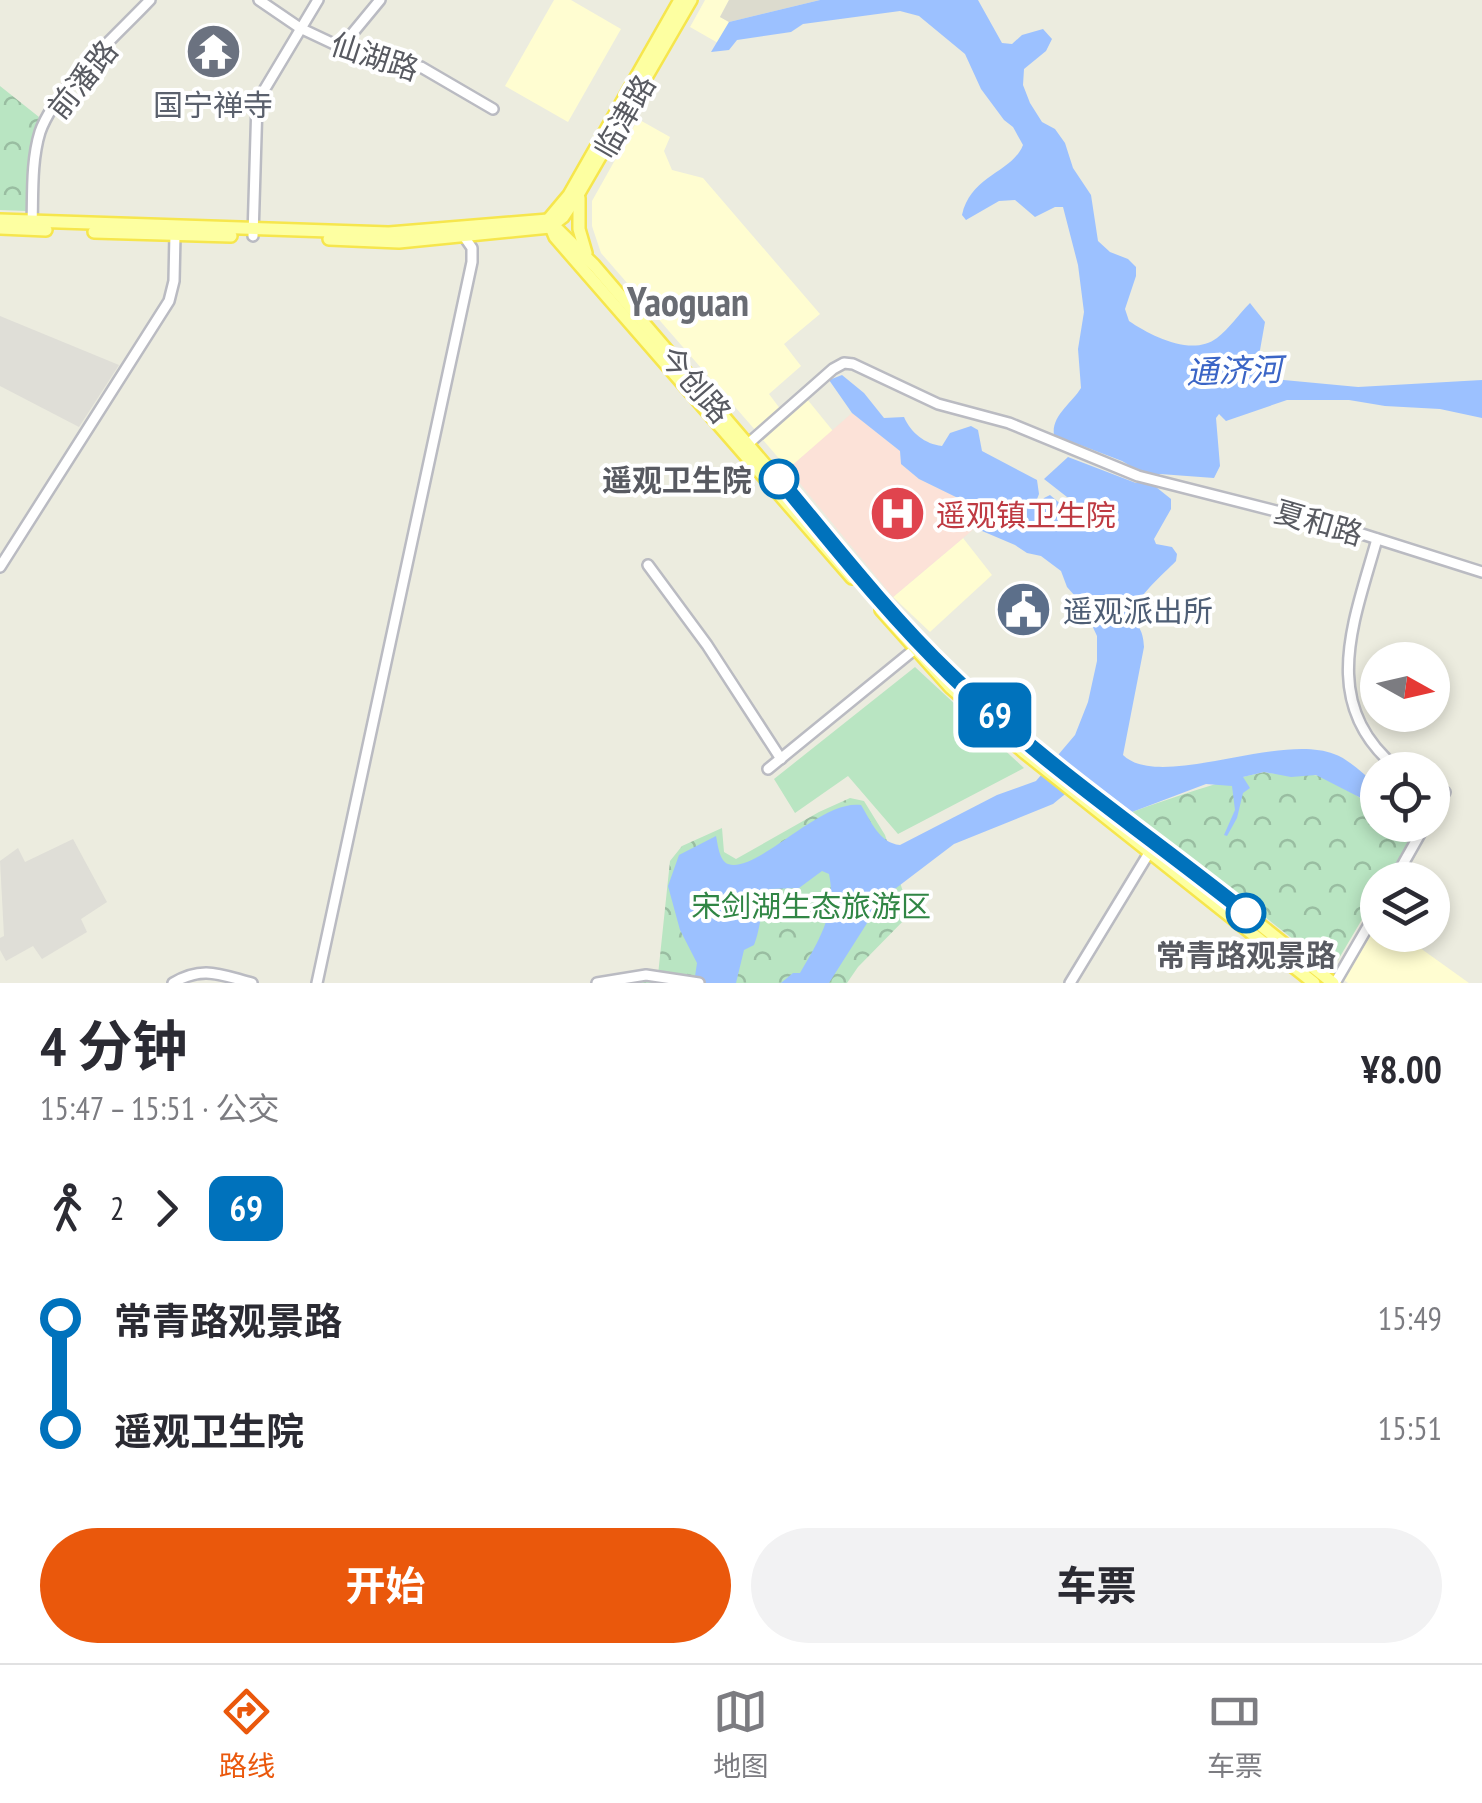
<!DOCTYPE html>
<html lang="zh">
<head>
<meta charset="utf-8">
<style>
	:root { --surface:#fff; --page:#f2f2f3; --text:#2b2b33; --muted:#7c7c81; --line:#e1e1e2; --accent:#ea580c }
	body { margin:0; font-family:"PT Sans Narrow","Noto Sans SC",sans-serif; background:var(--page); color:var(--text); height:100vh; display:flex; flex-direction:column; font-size:38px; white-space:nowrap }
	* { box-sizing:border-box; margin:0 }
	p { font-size:32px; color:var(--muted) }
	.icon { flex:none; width:55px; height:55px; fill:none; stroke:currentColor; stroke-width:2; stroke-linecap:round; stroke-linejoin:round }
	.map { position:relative; height:983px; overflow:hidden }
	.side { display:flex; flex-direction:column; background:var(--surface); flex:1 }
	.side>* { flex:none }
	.badge { padding:0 20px; border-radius:15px; font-size:35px; line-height:65px }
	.needle { width:65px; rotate:98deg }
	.tools { position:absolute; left:1360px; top:642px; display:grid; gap:20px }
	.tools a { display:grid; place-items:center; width:90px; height:90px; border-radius:50%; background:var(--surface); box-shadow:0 5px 15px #0003; font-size:50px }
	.map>.badge { position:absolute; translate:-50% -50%; box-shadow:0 0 0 5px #fff }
	.legs { display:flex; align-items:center; gap:15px; height:110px; padding:0 40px; font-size:32px }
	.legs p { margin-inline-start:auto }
	.head { display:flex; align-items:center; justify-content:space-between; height:170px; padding:0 40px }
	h1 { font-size:55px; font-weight:700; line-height:75px }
	.primary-button { display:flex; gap:20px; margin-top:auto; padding:20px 40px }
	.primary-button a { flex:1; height:115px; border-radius:60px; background:var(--accent); color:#fff; font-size:40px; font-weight:700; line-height:115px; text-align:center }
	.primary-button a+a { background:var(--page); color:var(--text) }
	ul { padding:0 40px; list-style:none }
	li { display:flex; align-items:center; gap:35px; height:110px; font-size:38px }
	li i { display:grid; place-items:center; width:15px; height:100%; margin:0 12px; background:currentColor }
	li i::after { content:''; width:25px; height:25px; margin:-12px; border:8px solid; border-radius:50%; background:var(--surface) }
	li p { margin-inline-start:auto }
	li:first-child i { background:linear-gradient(#0000 50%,currentColor 0) }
	li:last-child i { background:linear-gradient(currentColor 50%,#0000 0) }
	.menu { display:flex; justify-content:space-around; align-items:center; height:140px; border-top:2px solid var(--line); background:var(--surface); font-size:28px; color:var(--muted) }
	.menu a { display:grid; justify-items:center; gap:5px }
	.menu .active { color:var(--accent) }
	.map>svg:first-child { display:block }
</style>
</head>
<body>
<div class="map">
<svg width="1482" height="983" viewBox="0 0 1482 983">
	<defs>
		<pattern id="forest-crowns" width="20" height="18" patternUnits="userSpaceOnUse" patternTransform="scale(2.5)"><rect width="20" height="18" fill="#b9e5c2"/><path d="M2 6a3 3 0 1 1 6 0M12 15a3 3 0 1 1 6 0" fill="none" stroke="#99bda1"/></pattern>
	</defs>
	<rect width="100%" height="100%" fill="#ececdf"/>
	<g fill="#fffdd1">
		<polygon points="554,0 571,0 621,29 568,122 505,86"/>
		<polygon points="705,0 729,0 720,17 729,22 718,43 690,27"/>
		<polygon points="638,119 670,137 664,151 672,170 703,178 820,314 784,344 801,366 769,394 781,410 756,431 601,253 592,226 592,201"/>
		<polygon points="807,399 833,431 788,469 763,440"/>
		<polygon points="963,538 992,575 930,632 893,597"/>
		<polygon points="1377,924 1378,935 1402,935 1469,983 1348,983 1344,980"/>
	</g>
	<g fill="#dfded7">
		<polygon points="0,316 119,365 79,427 0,386"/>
		<polygon points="73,839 107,902 81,919 87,932 42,959 33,946 6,961 0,950 0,938 4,936 0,861 18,848 25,862"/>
	</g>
	<polygon fill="#dcdbce" points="729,0 820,0 729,22 720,17"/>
	<polygon fill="#fce2d8" points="852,413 900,451 901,464 919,479 962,500 975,528 893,597 788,469"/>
	<polygon fill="#b9e5c2" points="915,667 1024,768 898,834 848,776 795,813 774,779"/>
	<g fill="url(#forest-crowns)">
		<polygon points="0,86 39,117 30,153 26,211 0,210"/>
		<path d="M1264,772C1281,775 1296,774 1313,775C1336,776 1360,798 1377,812L1378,825H1418L1386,880H1378L1377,894L1338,960L1331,964L1322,962L1132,812C1177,796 1217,782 1264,772Z"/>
		<polygon points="850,798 864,801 885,835 910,914 858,967 847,983 618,983 658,975 670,861 682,846 722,828 724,852 736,859 819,812"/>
	</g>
	<path fill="#9cc1ff" d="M820,0H978L1002,43L1012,44L1022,35L1043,29L1052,39L1046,51L1024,69L1023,85L1030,103L1042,122L1055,129L1065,143L1073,168L1091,195L1098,241L1110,252L1128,259L1136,267V276L1125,309L1129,321C1151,336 1192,357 1217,338C1229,329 1239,314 1250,303L1265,322L1257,367L1260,374L1273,379L1358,387L1482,380V418L1440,409L1385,406L1349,400H1287L1226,421L1219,414L1216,418L1220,466L1214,478L1160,474L1151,483L1171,499V509L1154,539L1156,544L1172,547L1177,554L1176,561C1164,574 1131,600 1135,617C1139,631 1143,629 1144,647L1123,755C1160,791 1279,732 1334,754C1349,759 1364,775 1377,785V812L1359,797L1316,775L1291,777L1264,772L1243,777L1250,788L1243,793L1237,818L1227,836L1224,835L1235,810L1232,786L1206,784L1132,812L1086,777L1053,804L954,844L883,898L829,983H781L793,973H800C819,941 837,912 829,874L822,871L799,888L769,889C762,900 761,928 754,945L744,950L736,983H694L697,963L680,930L668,886L679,855L716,836C718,845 719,860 728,864C757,874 820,799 861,805C871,821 879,843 900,845L997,795L1036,781L1075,735L1088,702L1097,661V636L1082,604L1067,587L1061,571L1041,556L1027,553L1015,545L975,528L962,500L919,479L901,464L900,451L852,413L829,380L842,375L864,393L884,418L904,417C911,433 925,444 942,446L950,433L971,426L978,430L982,451L1037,480L1039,494L1034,507L1037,510L1044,498L1050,495L1082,522L1090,515L1044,479L1068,457L1136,483L1143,479L1144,474L1122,461L1054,435C1051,416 1072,403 1081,388L1078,349L1084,312L1078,265L1063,207H1055L1035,217L1015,200L999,201L966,220L962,215C971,175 1012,173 1023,145L1013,127L1004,120L981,89L965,54L919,16L900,11L803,24L791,32L737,40L729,50L711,52L729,22Z"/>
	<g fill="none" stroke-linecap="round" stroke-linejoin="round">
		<defs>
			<g id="minor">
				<polyline points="259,0 300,28 334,44 421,67 493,109"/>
				<polyline points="342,46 380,0"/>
				<path d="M32,226C33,196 31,161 40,132C55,89 118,34 150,0"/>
				<polyline points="253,236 257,102 318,0"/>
				<polyline points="749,443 833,369 844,363 853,364 938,404 1009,423 1138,476 1343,528 1482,572"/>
				<path d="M1377,539C1354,622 1317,705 1399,770"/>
				<polyline points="648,565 707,645 781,759"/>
				<polyline points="0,567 169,301 174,281 175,234"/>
				<polyline points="768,769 915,649"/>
				<polyline points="1432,787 1445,792 1432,813"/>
				<polyline points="1394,880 1425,825"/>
				<path d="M173,983C203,965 221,975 252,983"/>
				<polyline points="317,983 472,262 472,248 463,235"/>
				<polyline points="597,983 646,975 699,983"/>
				<polyline points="1070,983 1152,848"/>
				<polyline points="1335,983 1378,909"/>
			</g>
			<g id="major">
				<polyline points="579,198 579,229 586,253"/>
				<polyline points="0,220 389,233 548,220 594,265 876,594 948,672 1052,763 1157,842 1333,983"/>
				<polyline points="548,220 555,237 852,578"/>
				<polyline points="548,220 569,195 680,0"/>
				<polyline points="0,228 46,230"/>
				<polyline points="94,232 231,236"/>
				<polyline points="329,239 399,242 550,227 563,217 579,193 691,0"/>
				<polyline points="881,610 950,687 1025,753 1314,983"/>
			</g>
		</defs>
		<use href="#minor" stroke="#babbc2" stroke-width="14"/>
		<use href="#major" stroke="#f6e64d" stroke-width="16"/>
		<use href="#minor" stroke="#fff" stroke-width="9"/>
		<use href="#major" stroke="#fdffa1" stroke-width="11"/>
	</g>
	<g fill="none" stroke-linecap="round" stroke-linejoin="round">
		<defs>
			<path id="line-1" d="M779,479C834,545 888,614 950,674C1040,762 1147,834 1246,913"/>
		</defs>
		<use href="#line-1" stroke="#fff" stroke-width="22"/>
		<use href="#line-1" stroke="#0072bc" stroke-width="15"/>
	</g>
	<defs>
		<symbol id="temple-disc" viewBox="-11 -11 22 22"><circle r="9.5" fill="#6b7280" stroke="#fff"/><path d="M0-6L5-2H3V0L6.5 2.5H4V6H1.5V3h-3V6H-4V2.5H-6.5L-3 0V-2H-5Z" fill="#fff"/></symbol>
		<symbol id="hospital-disc" viewBox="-11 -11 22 22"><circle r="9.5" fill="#e0444e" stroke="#fff"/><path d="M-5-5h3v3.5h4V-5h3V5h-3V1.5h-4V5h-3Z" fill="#fff"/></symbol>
		<symbol id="civic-disc" viewBox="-11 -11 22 22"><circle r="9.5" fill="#5c6f8a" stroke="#fff"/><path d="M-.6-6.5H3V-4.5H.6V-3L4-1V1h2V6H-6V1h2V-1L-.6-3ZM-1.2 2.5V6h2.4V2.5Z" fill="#fff"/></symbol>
	</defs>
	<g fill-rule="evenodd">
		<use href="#temple-disc" x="182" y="20" width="63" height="63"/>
		<use href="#hospital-disc" x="866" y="482" width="63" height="63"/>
		<use href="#civic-disc" x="992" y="578" width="63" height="63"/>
	</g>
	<g fill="#fff" stroke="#0072bc" stroke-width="5">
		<circle cx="779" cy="479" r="18"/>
		<circle cx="1246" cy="913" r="18"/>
	</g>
	<g text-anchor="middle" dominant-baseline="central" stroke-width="8" stroke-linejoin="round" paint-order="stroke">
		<g font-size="30" fill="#585a61" stroke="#fff">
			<text transform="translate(375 56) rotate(18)">仙湖路</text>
			<text transform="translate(82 79) rotate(-51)">前潘路</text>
			<text transform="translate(624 116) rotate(-60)">临津路</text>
			<text transform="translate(696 384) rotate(49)">今创路</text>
			<text transform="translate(1319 522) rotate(16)">夏和路</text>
		</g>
		<g font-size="30" fill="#5b616d" stroke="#fff">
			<text x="213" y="104">国宁禅寺</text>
		</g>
		<g font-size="30" font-weight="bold" fill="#585a61" stroke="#fff" text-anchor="end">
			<text x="752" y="479">遥观卫生院</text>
			<text x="1246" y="954" text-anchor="middle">常青路观景路</text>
		</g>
		<g font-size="30" fill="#be3a42" stroke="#fff" text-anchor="start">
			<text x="936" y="514">遥观镇卫生院</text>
		</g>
		<g font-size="30" fill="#4e5e75" stroke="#fff" text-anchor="start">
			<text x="1063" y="610">遥观派出所</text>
		</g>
		<g font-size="30" fill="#318645" stroke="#fff">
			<text x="811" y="905">宋剑湖生态旅游区</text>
		</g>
		<g font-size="32" font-style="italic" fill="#3b65c6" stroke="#fff">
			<text transform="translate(1234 370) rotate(-2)">通济河</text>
		</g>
		<g font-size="40" font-weight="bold" fill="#696c73" stroke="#fff">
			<text x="688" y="301">Yaoguan</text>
		</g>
	</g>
</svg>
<div class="tools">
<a><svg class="needle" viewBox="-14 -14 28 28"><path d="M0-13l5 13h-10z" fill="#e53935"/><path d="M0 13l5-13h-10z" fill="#7c7c81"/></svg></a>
<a><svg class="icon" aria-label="locate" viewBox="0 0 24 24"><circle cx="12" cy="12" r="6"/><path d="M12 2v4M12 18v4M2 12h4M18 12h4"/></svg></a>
<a><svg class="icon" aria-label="layers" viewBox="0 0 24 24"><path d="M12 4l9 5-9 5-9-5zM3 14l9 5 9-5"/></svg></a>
</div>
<b class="badge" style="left:995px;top:715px;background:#0072bc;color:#fff">69</b>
</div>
<section class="side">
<div class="head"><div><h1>4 分钟</h1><p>15:47 – 15:51 · 公交</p></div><b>¥8.00</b></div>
<div class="legs"><svg class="icon" aria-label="walk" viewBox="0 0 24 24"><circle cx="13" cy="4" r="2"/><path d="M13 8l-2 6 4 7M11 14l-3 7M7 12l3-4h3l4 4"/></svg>2<svg class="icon" aria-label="forward" viewBox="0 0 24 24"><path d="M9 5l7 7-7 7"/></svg><b class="badge" style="background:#0072bc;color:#fff">69</b></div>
<ul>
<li><i style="color:#0072bc"></i><b>常青路观景路</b><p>15:49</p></li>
<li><i style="color:#0072bc"></i><b>遥观卫生院</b><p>15:51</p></li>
</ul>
<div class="primary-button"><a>开始</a><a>车票</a></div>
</section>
<nav class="menu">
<a class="active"><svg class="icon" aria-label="directions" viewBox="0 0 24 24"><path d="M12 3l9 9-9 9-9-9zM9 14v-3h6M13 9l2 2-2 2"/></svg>路线</a>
<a><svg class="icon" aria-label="map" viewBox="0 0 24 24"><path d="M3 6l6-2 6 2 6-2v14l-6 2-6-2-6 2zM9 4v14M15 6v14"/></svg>地图</a>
<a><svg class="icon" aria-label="tickets" viewBox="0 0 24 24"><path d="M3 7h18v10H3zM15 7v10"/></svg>车票</a>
</nav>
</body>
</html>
